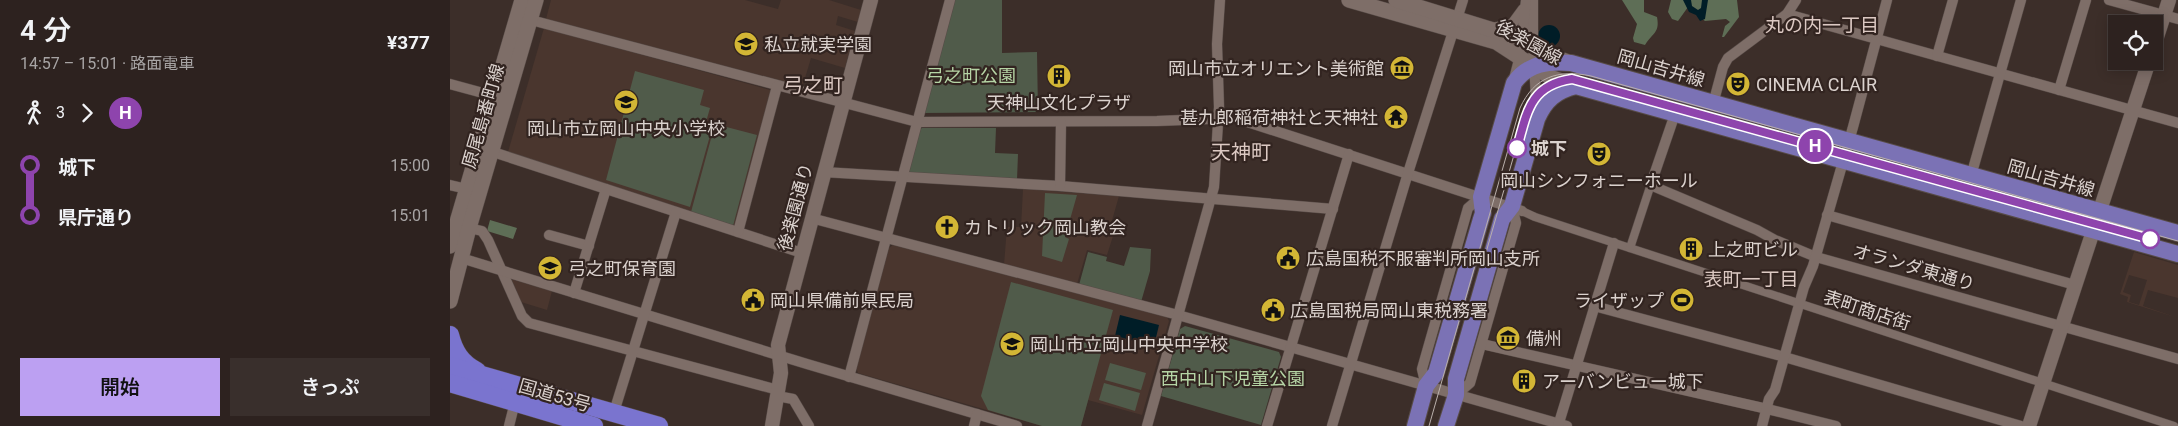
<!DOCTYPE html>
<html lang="ja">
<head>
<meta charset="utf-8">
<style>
	:root { --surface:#2d221f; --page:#392f2c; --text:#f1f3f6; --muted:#a7a4a4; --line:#483f3d; --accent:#bca0f2 }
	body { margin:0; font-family:Roboto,"Noto Sans JP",sans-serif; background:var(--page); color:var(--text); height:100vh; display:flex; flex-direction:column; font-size:19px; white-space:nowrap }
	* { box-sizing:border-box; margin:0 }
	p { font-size:16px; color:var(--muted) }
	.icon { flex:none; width:28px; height:28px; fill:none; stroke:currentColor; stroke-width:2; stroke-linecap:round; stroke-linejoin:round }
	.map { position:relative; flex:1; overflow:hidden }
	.drawer { display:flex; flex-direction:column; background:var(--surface); width:450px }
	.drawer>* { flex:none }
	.badge { padding:0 10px; border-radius:16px; font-size:18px; line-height:32px }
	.buttons { position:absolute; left:1658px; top:15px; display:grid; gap:10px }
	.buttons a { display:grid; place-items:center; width:55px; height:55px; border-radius:0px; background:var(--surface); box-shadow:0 2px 12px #0003,0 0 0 1px var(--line); font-size:25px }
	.map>.badge { position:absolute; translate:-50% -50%; box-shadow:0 0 0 2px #fff }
	.legs { display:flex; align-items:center; gap:8px; height:55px; padding:0 20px; font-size:16px }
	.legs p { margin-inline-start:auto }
	.summary { display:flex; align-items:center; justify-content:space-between; height:85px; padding:0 20px }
	h1 { font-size:28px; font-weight:600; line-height:38px }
	.cta { display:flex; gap:10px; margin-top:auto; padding:10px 20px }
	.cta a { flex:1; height:58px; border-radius:0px; background:var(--accent); color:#111; font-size:20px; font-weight:600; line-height:58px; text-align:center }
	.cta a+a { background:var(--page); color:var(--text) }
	ul { padding:0 20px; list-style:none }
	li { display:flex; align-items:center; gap:18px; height:50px; font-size:19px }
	li i { display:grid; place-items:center; width:8px; height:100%; margin:0 6px; background:currentColor }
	li i::after { content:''; width:12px; height:12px; margin:-6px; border:4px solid; border-radius:50%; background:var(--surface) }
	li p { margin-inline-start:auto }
	li:first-child i { background:linear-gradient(#0000 50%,currentColor 0) }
	li:last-child i { background:linear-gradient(currentColor 50%,#0000 0) }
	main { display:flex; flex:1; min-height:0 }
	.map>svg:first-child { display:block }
</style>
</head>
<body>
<main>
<section class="drawer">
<div class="summary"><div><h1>4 分</h1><p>14:57 – 15:01 · 路面電車</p></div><b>¥377</b></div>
<div class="legs"><svg class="icon" aria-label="walk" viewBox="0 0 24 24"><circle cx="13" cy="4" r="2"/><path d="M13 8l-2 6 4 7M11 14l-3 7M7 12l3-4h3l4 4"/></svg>3<svg class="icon" aria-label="forward" viewBox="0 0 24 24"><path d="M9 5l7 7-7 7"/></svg><b class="badge" style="background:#8e44ad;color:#fff">H</b></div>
<ul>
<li><i style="color:#8e44ad"></i><b>城下</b><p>15:00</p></li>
<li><i style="color:#8e44ad"></i><b>県庁通り</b><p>15:01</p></li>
</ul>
<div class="cta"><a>開始</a><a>きっぷ</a></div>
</section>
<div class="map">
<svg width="1728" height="426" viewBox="0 0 1728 426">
	<rect width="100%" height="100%" fill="#3c2e29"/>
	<g fill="#4a362e" fill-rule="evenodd">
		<polygon points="101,0 295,0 328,9 331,0 379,0 411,10 408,22 388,16 386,25 405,31 395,68 361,58 352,88 96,19"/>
		<polygon points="94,28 320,90 322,93 286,223 283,226 58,152"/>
		<polygon points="573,189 669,196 659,231 664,233 657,255 637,250 627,284 554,265 557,227 571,227"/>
		<polygon points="443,245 717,317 719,321 692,415 638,400 631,426 592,426 408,373 406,367 439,248"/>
		<path d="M1684,252L1728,265V298L1698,290L1693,306L1728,318L1677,302L1678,297L1670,294ZM1679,275L1697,280L1689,305L1679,302L1681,295L1673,292Z"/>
		<polygon points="61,279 102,291 97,310 71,302 65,293 67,292"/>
	</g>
	<g fill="#505b4a">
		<polygon points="503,0 552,0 552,53 587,52 588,112 472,113"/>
		<polygon points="185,71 254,90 250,105 260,108 256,122 263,125 240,207 156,180"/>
		<polygon points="265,124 307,135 283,226 241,212"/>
		<polygon points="472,128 546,128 545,153 568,154 567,180 460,174 458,171 469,130"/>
		<polygon points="595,193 627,195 615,237 619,239 612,262 592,256"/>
		<polygon points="680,247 701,249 700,271 691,302 629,285 638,252 657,257 656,261 674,266"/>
		<polygon points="561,282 663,310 631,426 592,426 538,410 531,396"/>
		<polygon points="735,326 829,352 831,357 811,425 711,396 730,329"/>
		<polygon points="660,363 696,373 691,390 655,380"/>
		<polygon points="654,383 690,393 685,411 649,400"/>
	</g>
	<g fill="#5e6e56">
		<path d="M1172,0H1194V12L1207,17C1210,33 1203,32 1195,45L1184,42L1183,38L1187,24Z"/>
		<polygon points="1221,0 1287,0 1289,17 1274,37 1272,37 1275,26 1280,22 1276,19 1255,21 1238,7 1228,21 1222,19 1218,12"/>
		<polygon points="40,220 67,228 63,239 37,231"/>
	</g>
	<g fill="#001d27">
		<polygon points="1233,0 1241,0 1242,6 1248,10 1251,8 1252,0 1258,0 1255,19 1250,21 1246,15 1239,12"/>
		<circle cx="1099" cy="36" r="11"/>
		<polygon points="670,315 709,325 704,346 665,336"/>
	</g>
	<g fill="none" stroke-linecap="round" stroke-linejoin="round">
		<defs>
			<g id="pedestrian">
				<polyline points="1072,211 1085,217 1724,426"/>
				<polyline points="1180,248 1202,181"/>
			</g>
			<g id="minor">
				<polyline points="1083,0 1083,46 1087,116"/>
				<polyline points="1659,0 1728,19"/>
				<polyline points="1337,14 1728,123"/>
				<polyline points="81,20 467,122 707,121 785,118 1072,211"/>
				<polyline points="1043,28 1062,24 1073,9"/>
				<polyline points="1487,56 1503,0"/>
				<polyline points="1064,79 1070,56 1076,0"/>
				<polyline points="0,84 44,96"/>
				<polyline points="1609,90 1636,0"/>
				<polyline points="1263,104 1273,67 1278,58 1337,14 1346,0"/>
				<polyline points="1225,114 1202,181 1205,187 1307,230 1325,240 1366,257 1728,359"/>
				<polyline points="43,152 352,253"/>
				<polyline points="373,172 610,186 883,209"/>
				<polyline points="1521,176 1571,0"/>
				<polyline points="0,185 17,189"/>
				<polyline points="610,186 611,122"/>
				<polyline points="1377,215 1625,285"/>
				<polyline points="361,218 728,315 1117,426"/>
				<polyline points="19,228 32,231 38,240 72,316 79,323 328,390"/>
				<polyline points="288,232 327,86"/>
				<polyline points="99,235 139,246"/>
				<polyline points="11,258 357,364 567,426"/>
				<polyline points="124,293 156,189"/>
				<polyline points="1144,306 1331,356 1571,426"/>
				<polyline points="1032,344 1313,408 1386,426"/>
				<polyline points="399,377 500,0"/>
				<polyline points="976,386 972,369 1018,208 1031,197"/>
				<polyline points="1006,395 1020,383 1066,223 1062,206"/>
				<polyline points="327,396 343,399 359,426"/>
				<polyline points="164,412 226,212"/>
				<polyline points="59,426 65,402"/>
				<polyline points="524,426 527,414"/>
				<polyline points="697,426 764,187 769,107 767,44 770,0"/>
				<polyline points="817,426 899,154"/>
				<polyline points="882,426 958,173 1013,0"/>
				<polyline points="1108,426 1164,243"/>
				<polyline points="1312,426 1319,399 1325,390 1354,287 1363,266 1403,127 1437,0"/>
			</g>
			<g id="tertiary">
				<polyline points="1704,46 1719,0"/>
				<polyline points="322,426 331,373 328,345 421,0"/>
				<polyline points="1579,426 1699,61"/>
			</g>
			<g id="secondary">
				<polyline points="899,0 1046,42 1100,77 1126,86"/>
				<polyline points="946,0 1072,39 1097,54 1118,62"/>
				<polyline points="0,246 72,0"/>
				<polyline points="0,301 19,228 86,0"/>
			</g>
			<g id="primary">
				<path d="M965,426L976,386L986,373L1031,219L1033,213L1031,197L1064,83C1078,63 1099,61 1121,63L1728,233"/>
				<path d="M996,426L1006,395V379L1052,219L1062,206L1087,119C1095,100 1106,91 1126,86L1728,254"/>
			</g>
			<g id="trunk">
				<path d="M0,335C4,351 11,363 27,371"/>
				<polyline points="0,366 209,426"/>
				<polyline points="0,383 144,426"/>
			</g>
		</defs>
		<use href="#pedestrian" stroke="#574b47" stroke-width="9"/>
		<use href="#minor" stroke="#574b47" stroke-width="11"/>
		<use href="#tertiary" stroke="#574b47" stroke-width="15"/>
		<use href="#secondary" stroke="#574b47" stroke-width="16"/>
		<use href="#primary" stroke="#574b47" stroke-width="18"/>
		<use href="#trunk" stroke="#574b47" stroke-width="19"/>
		<use href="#pedestrian" stroke="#7e6e68" stroke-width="8"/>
		<use href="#minor" stroke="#7e6e68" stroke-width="10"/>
		<use href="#tertiary" stroke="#7e6e68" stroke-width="14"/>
		<use href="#secondary" stroke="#7e6e68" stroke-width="15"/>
		<use href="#primary" stroke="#7b72b5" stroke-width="16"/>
		<use href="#trunk" stroke="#7a74cf" stroke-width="18"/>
		<g stroke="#bab0ac" stroke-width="1">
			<path d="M1035,256L1076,113C1087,91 1105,76 1131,81"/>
			<path d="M979,426L1070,108C1084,77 1108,69 1141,76L1728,241"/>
		</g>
	</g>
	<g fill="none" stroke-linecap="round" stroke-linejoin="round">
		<defs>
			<path id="line-1" d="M1067,148C1077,112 1080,85 1122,79L1700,239"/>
		</defs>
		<use href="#line-1" stroke="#fff" stroke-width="11"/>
		<use href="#line-1" stroke="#8e44ad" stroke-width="8"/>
	</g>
	<defs>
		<symbol id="school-disc" viewBox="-11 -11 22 22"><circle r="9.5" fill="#d3b635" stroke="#322420"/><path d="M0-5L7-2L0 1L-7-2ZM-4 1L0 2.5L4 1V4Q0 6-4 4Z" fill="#111"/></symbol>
		<symbol id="museum-disc" viewBox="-11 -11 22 22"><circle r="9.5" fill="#d3b635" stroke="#322420"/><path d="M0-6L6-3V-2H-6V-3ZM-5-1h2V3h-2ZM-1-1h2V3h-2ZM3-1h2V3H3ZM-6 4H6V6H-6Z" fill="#111"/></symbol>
		<symbol id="building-disc" viewBox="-11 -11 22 22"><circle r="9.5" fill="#d3b635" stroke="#322420"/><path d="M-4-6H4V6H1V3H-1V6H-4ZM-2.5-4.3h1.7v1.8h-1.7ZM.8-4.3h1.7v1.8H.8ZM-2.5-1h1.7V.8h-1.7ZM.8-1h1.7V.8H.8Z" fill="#111"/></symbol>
		<symbol id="theatre-disc" viewBox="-11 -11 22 22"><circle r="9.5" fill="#d3b635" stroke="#322420"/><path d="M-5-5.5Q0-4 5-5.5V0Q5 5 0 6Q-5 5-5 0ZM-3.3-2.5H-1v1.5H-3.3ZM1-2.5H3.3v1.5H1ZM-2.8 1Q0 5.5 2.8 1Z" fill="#111"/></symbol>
		<symbol id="temple-disc" viewBox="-11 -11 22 22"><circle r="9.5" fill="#d3b635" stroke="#322420"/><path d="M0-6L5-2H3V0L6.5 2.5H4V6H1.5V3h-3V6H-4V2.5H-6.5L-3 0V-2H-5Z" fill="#111"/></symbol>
		<symbol id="church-disc" viewBox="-11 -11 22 22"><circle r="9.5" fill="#d3b635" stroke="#322420"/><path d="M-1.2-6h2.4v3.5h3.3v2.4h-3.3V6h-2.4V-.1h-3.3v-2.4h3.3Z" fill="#111"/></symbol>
		<symbol id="civic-disc" viewBox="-11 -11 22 22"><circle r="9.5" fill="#d3b635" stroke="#322420"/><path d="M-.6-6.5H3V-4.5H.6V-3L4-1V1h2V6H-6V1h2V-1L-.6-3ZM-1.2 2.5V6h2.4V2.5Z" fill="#111"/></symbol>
		<symbol id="stadium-disc" viewBox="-11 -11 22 22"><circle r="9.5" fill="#d3b635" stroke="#322420"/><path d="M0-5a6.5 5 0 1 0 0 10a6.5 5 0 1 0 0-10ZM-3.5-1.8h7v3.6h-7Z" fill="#111"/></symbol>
	</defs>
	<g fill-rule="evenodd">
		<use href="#school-disc" x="282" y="30" width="28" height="28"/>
		<use href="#museum-disc" x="938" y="54" width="28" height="28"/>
		<use href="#building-disc" x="595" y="62" width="28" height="28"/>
		<use href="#theatre-disc" x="1274" y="70" width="28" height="28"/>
		<use href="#school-disc" x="162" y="88" width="28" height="28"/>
		<use href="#temple-disc" x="932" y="103" width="28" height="28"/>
		<use href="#theatre-disc" x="1135" y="140" width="28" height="28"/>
		<use href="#church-disc" x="483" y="213" width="28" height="28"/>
		<use href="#building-disc" x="1227" y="235" width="28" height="28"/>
		<use href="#civic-disc" x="824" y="244" width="28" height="28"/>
		<use href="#school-disc" x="86" y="254" width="28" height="28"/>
		<use href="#civic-disc" x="289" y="286" width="28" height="28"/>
		<use href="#stadium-disc" x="1218" y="286" width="28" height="28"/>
		<use href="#civic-disc" x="809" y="296" width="28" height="28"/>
		<use href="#museum-disc" x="1044" y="324" width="28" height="28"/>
		<use href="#school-disc" x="548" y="330" width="28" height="28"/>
		<use href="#building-disc" x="1060" y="367" width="28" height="28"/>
	</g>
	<g fill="#fff" stroke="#8e44ad" stroke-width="2.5">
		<circle cx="1067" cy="148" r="9"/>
		<circle cx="1700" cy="239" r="9"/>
	</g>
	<g text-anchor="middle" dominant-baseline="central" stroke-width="4.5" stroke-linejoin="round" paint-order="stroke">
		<g font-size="18" fill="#dbd2ce" stroke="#322420">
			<text transform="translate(1079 42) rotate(29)">後楽園線</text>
			<text transform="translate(1211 68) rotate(16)">岡山吉井線</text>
			<text transform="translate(33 116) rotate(-74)">原尾島番町線</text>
			<text transform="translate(1601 178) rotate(16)">岡山吉井線</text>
			<text transform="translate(345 207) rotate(-75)">後楽園通り</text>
			<text transform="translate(1464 267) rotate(16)">オランダ東通り</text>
			<text transform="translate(1417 310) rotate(18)">表町商店街</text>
			<text transform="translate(105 395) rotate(16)">国道53号</text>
		</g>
		<g font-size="18" fill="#dbd2ce" stroke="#322420" text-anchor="start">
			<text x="314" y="44">私立就実学園</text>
			<text x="934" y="68" text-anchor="end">岡山市立オリエント美術館</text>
			<text x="1306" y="84">CINEMA CLAIR</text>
			<text x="609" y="102" text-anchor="middle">天神山文化プラザ</text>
			<text x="928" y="117" text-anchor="end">甚九郎稲荷神社と天神社</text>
			<text x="176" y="128" text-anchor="middle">岡山市立岡山中央小学校</text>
			<text x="1149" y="180" text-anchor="middle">岡山シンフォニーホール</text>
			<text x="514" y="227">カトリック岡山教会</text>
			<text x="1258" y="249">上之町ビル</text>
			<text x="856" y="258">広島国税不服審判所岡山支所</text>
			<text x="118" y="268">弓之町保育園</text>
			<text x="320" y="300">岡山県備前県民局</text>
			<text x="1214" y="300" text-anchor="end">ライザップ</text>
			<text x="840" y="310">広島国税局岡山東税務署</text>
			<text x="1076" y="338">備州</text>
			<text x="580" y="344">岡山市立岡山中央中学校</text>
			<text x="1092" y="381">アーバンビュー城下</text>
		</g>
		<g font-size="18" fill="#b5d4a5" stroke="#322420">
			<text x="521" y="75">弓之町公園</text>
			<text x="783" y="378">西中山下児童公園</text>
		</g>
		<g font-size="18" font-weight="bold" fill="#dbd2ce" stroke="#322420" text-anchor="start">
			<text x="1081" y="148">城下</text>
		</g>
		<g font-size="19" fill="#dcc9c3" stroke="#322420">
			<text x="1372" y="25">丸の内一丁目</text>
			<text x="1301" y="279">表町一丁目</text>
		</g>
		<g font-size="20" fill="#dcc9c3" stroke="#322420">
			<text x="363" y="85">弓之町</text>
			<text x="791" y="152">天神町</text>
		</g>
	</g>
</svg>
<div class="buttons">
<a><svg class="icon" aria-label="locate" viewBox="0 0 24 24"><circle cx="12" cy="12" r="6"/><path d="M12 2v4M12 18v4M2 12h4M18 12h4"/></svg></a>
</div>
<b class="badge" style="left:1365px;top:146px;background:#8e44ad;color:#fff">H</b>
</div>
</main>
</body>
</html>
